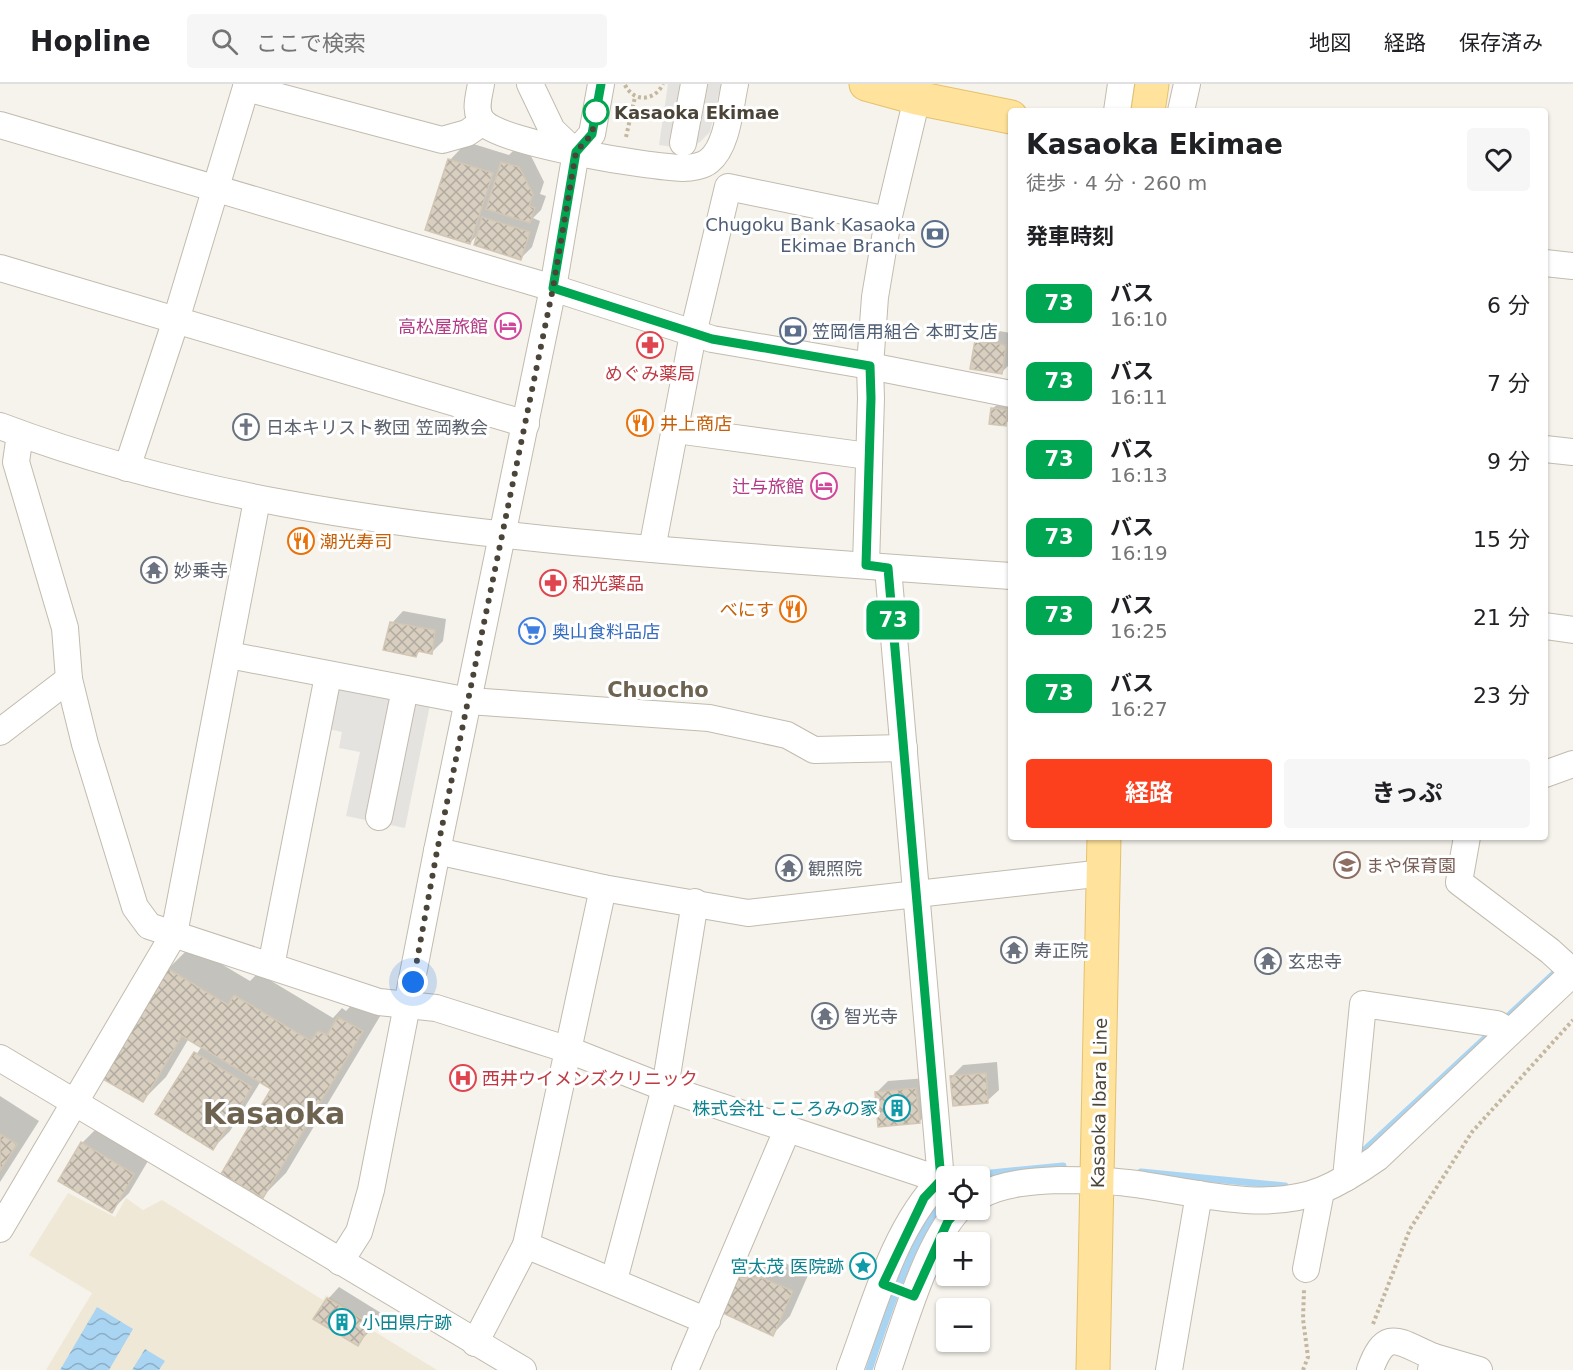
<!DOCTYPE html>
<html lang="ja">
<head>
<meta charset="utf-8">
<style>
	:root { --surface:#fff; --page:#f6f6f6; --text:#202124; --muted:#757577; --line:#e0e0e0; --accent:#fc3f1d }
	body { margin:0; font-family:"DejaVu Sans","Noto Sans JP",sans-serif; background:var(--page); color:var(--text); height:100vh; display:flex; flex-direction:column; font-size:22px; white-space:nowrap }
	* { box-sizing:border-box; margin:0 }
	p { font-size:20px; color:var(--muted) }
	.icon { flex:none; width:33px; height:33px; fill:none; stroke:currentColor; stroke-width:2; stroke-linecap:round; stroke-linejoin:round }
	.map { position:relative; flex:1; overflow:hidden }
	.sheet { position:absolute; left:1008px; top:24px; width:540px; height:732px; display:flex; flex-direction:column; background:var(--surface); border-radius:6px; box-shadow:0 2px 4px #0004 }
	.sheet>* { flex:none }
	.badge { padding:0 12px; border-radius:9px; font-size:21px; line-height:39px }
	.controls { position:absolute; left:936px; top:1082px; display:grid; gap:12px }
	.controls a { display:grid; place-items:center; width:54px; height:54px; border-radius:6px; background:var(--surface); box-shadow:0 2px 4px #0004; font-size:30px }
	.you { position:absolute; width:30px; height:30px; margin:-15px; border:4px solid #fff; border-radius:50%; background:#1a73e8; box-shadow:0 0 0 9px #1a73e833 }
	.map>.badge { position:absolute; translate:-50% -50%; box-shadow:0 0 0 3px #fff }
	h2 { padding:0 18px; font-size:22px; line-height:54px }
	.round { display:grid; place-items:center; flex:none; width:63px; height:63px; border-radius:6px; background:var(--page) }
	.overview { display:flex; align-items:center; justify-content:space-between; height:102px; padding:0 18px }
	h1 { font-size:28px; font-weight:700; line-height:45px }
	.cta { display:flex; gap:12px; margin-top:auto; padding:12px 18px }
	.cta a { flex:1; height:69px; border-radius:6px; background:var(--accent); color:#fff; font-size:24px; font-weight:700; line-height:69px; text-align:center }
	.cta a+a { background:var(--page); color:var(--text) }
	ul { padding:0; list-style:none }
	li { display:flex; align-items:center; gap:18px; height:78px; padding:0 18px }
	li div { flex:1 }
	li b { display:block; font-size:22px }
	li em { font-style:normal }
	li .badge { min-width:66px; font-weight:700; text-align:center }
	header { display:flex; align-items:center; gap:36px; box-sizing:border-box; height:84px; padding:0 30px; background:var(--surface); border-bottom:2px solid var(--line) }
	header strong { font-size:28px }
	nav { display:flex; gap:33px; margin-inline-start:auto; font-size:21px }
	.search { width:420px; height:54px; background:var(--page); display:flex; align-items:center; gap:15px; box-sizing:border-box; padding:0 21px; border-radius:6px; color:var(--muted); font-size:22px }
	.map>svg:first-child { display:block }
</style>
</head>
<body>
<header>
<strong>Hopline</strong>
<div class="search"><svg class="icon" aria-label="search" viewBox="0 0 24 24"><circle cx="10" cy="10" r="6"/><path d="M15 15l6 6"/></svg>ここで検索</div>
<nav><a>地図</a><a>経路</a><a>保存済み</a></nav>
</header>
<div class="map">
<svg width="1573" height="1286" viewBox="0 0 1573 1286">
	<defs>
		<pattern id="water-waves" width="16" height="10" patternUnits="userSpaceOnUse" patternTransform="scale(1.5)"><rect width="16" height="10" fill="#a9d4f2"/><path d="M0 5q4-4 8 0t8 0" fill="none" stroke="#8caec5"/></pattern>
		<pattern id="building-cross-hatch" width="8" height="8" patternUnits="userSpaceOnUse" patternTransform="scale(1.5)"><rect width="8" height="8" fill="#d8cfc1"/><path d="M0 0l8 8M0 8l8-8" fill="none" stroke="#b1aa9e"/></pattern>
	</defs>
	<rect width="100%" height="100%" fill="#f6f3ec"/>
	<polygon fill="#efe8d6" points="68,1109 115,1133 126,1114 143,1126 162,1116 323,1216 326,1211 374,1241 372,1246 437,1286 46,1286 92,1209 29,1171"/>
	<g fill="#e5e3e0">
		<polygon points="668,0 721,0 710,48 700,58 688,65 659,61"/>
		<polygon points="339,603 430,621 405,744 346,732 360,668 339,664 342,648 324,644 331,610"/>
	</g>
	<g fill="url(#water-waves)">
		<polygon points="97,1223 133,1245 109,1286 60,1286"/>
		<polygon points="145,1265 165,1277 159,1286 132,1286"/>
	</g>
	<g fill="#0003">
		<polygon points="467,58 509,71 513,67 531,72 544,98 540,110 546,112 541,126 533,134 540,137 532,163 521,174 479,149 470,159 450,76"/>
		<polygon points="987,245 1011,249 1011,279 1002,288 976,257"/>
		<polygon points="998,320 1011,321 1011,335 1005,340 992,325"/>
		<polygon points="403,527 446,535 443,557 431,569 421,566 416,571 392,539"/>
		<polygon points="191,862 250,897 258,889 333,934 342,924 346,927 362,910 385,924 286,1089 263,1112 274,1004 261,997 230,1047 213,1064 157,1030 202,962 189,954 166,993 143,1016 168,885"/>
		<polygon points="997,978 999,1006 987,1017 952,992 963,981"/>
		<polygon points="927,994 930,1026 919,1038 876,1009 888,997"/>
		<polygon points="0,1012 39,1037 0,1098"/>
		<polygon points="99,1042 151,1072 129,1109 111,1127 82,1059"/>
		<polygon points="755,1176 780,1177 809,1189 790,1232 773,1250 737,1194"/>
		<polygon points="339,1203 381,1229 369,1248 357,1260 328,1215"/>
	</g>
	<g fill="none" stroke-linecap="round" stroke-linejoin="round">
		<g stroke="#a9d4f2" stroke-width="7">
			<polyline points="1502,938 1560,884"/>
			<polyline points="1357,1073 1494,946"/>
			<polyline points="1141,1088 1285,1102"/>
			<polyline points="980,1095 991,1089 1063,1082"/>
			<path d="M869,1286C882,1247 915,1141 946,1118"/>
		</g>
	</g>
	<g fill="url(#building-cross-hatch)" stroke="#d3c7b4" stroke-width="1.5">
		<polygon points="448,75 493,89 470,160 425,146"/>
		<polygon points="501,78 519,83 533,110 529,122 535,124 530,139 486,125"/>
		<polygon points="482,133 530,148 521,176 474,161"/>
		<polygon points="975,256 1006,261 1002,290 970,285"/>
		<polygon points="991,324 1007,326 1006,342 989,340"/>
		<polygon points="390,538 435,546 432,570 418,567 416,573 383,566"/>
		<polygon points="167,884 228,921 234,911 311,957 318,947 327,951 338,933 363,947 263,1114 221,1090 271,1005 182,952 143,1018 101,994"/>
		<polygon points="194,968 252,1003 213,1066 155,1030"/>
		<polygon points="986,989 988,1019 953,1022 950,992"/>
		<polygon points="916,1004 920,1039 878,1043 875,1008"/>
		<polygon points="0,1050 17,1060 0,1087"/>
		<polygon points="81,1058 134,1090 112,1129 58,1097"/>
		<polygon points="736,1193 762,1194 793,1207 773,1252 723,1229"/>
		<polygon points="327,1214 371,1240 358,1262 313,1235"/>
	</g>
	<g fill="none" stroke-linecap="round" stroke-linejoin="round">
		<defs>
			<g id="minor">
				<path d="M481,0C479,12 473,29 484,39C506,60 648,83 683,84C691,84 703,82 709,77C728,62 730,22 735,0"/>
				<polyline points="530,0 552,46 575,68"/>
				<polyline points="246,4 442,56 467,49 483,38"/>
				<polyline points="1117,27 1121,0"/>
				<polyline points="1181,27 1187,0"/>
				<polyline points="0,41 553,204 712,255 870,282 1011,310"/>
				<polyline points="683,59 694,0"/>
				<polyline points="1545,179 1573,182"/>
				<polyline points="0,184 526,340"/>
				<path d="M0,342C185,412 379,439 574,458C720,472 865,482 1011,492"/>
				<polyline points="676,346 868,372"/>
				<polyline points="20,350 16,378 65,544 69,595 85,660 135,823 149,842 379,918 436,924 569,966 665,1004 941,1096 946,1104"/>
				<polyline points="1545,365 1573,368"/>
				<polyline points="127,384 176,236 247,0"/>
				<polyline points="652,465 693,250 728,103 888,136"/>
				<polyline points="866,481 871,314 870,282 875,213 888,136 917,14"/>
				<polyline points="1545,542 1573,546"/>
				<polyline points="229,571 469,617 709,634 787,651 814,666 904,664"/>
				<polyline points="0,648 69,595"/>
				<polyline points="1545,690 1573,680"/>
				<polyline points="379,733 405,605"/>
				<polyline points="1467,753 1459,798 1550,867 1573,888"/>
				<polyline points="437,767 603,804 748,829 1104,789"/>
				<polyline points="271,882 328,592"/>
				<polyline points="0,974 523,1286"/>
				<polyline points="1346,1094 1363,920 1497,940 1510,948"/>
				<path d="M980,1112C1001,1099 1035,1097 1059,1096C1082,1096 1105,1096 1128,1099C1188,1106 1262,1130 1322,1106C1341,1098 1360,1086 1377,1074L1573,889"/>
				<polyline points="0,1145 174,850 257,416"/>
				<polyline points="526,1161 707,1237"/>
				<polyline points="340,1178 359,1148 371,1106 437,767 553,204 576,68 592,50 601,0"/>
				<polyline points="1306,1185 1321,1107"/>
				<polyline points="614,1196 665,1004 695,818"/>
				<polyline points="475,1259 526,1161 603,804"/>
				<polyline points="1434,1273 1479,1286"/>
				<polyline points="685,1286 788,1044"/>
				<path d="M850,1286C874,1223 893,1145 941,1096L888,484"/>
				<path d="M888,1286C904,1240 927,1159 959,1125"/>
				<polyline points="1169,1286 1199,1110"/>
				<path d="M1370,1286C1386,1242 1398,1258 1434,1273L1431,1286"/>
			</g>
			<g id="major">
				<polyline points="866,0 917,14 1011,33"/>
				<polyline points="1148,27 1152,0"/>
				<polyline points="1093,1286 1104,753"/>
			</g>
		</defs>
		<use href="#minor" stroke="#c2bbae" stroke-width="28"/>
		<use href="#major" stroke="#e6c16a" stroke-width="35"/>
		<g stroke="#c4b79f" stroke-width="4" stroke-dasharray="3 3" stroke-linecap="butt">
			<path d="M625,1C634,19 655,17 663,0"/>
			<polyline points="626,53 635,13"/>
			<polyline points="1373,1240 1410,1145 1472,1048 1573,936"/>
			<polyline points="1303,1286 1308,1273 1303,1235 1304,1206"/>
		</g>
		<use href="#minor" stroke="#fff" stroke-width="26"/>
		<use href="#major" stroke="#ffe39c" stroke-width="33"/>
	</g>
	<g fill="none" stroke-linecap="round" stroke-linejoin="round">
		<defs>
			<polyline id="line" points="601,0 592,50 576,68 553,204 712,255 870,282 871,314 866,481 888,484 941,1096 924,1114 883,1200 914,1212 948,1137 959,1125"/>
		</defs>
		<use href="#line" stroke="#fff" stroke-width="14"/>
		<use href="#line" stroke="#00a651" stroke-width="9"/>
		<polyline stroke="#4b4439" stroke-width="6" stroke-dasharray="0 10.8" points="413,898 437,767 553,204 576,68 592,50 596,28"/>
	</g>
	<defs>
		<symbol id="bank-ring" viewBox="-11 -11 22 22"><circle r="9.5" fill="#fff" stroke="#5c6f8a" stroke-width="1.5"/><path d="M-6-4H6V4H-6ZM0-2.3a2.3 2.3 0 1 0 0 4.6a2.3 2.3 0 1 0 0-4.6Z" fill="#5c6f8a"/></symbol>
		<symbol id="hotel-ring" viewBox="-11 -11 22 22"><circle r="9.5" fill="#fff" stroke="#d1479c" stroke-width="1.5"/><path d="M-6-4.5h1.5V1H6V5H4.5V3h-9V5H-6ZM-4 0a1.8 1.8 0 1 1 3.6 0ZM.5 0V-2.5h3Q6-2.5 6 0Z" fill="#d1479c"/></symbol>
		<symbol id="pharmacy-ring" viewBox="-11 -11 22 22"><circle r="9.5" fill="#fff" stroke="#e0444e" stroke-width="1.5"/><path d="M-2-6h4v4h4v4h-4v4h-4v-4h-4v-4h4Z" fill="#e0444e"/></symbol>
		<symbol id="restaurant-ring" viewBox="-11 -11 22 22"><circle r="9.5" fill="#fff" stroke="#e8710a" stroke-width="1.5"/><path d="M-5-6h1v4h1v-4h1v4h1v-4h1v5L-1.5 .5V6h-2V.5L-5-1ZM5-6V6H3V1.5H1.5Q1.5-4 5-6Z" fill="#e8710a"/></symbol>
		<symbol id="church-ring" viewBox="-11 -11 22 22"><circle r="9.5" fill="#fff" stroke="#6b7280" stroke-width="1.5"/><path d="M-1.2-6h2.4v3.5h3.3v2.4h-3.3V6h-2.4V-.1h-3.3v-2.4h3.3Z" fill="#6b7280"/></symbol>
		<symbol id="temple-ring" viewBox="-11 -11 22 22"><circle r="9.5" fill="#fff" stroke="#6b7280" stroke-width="1.5"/><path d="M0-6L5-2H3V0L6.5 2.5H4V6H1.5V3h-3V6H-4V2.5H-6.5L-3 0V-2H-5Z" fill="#6b7280"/></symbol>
		<symbol id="supermarket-ring" viewBox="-11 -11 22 22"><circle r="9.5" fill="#fff" stroke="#3f7fe0" stroke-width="1.5"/><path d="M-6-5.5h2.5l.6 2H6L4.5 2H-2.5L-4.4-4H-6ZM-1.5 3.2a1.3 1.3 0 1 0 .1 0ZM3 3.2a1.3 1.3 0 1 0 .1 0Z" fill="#3f7fe0"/></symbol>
		<symbol id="school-ring" viewBox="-11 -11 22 22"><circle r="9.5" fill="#fff" stroke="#8d6e63" stroke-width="1.5"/><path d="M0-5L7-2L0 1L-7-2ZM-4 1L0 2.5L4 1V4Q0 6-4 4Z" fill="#8d6e63"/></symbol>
		<symbol id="hospital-ring" viewBox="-11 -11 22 22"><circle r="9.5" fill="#fff" stroke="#e0444e" stroke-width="1.5"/><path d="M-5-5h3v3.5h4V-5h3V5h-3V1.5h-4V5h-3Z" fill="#e0444e"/></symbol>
		<symbol id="building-ring" viewBox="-11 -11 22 22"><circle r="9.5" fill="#fff" stroke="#0f9aa8" stroke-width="1.5"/><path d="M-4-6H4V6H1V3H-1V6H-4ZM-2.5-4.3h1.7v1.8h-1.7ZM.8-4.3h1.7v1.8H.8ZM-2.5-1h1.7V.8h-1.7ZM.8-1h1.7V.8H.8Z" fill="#0f9aa8"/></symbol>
		<symbol id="sight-ring" viewBox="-11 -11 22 22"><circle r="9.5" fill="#fff" stroke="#0f9aa8" stroke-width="1.5"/><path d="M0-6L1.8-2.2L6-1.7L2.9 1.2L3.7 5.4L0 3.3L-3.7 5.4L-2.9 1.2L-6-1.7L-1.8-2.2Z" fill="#0f9aa8"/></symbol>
	</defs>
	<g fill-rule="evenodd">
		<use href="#bank-ring" x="920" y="135" width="30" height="30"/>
		<use href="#hotel-ring" x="493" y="227" width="30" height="30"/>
		<use href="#bank-ring" x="778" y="232" width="30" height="30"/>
		<use href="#pharmacy-ring" x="635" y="246" width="30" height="30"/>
		<use href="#restaurant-ring" x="625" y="324" width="30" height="30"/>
		<use href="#church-ring" x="231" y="328" width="30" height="30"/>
		<use href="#hotel-ring" x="809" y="387" width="30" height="30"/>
		<use href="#restaurant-ring" x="286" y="442" width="30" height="30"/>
		<use href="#temple-ring" x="139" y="471" width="30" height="30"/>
		<use href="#pharmacy-ring" x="538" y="484" width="30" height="30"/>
		<use href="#restaurant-ring" x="778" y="510" width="30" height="30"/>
		<use href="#supermarket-ring" x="517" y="532" width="30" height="30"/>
		<use href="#school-ring" x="1332" y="766" width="30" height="30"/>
		<use href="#temple-ring" x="774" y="769" width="30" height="30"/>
		<use href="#temple-ring" x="999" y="851" width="30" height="30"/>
		<use href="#temple-ring" x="1253" y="862" width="30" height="30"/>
		<use href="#temple-ring" x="810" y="917" width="30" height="30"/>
		<use href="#hospital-ring" x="448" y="979" width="30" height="30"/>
		<use href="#building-ring" x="882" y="1009" width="30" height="30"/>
		<use href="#sight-ring" x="848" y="1167" width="30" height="30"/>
		<use href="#building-ring" x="327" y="1223" width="30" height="30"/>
	</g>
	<circle fill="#fff" stroke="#00a651" stroke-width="3" cx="596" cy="28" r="12"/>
	<g text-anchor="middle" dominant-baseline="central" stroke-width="6" stroke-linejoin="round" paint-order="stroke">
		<g font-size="18" font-weight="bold" fill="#4b4439" stroke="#fff" text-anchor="start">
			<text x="614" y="28">Kasaoka Ekimae</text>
		</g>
		<g font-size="18" fill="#4e5e75" stroke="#fff" text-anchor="end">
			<text x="916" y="140">Chugoku Bank Kasaoka<tspan x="916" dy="21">Ekimae Branch</tspan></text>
			<text x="812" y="247" text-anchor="start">笠岡信用組合 本町支店</text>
		</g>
		<g font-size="18" fill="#b23c85" stroke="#fff" text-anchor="end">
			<text x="488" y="242">高松屋旅館</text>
			<text x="804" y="402">辻与旅館</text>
		</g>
		<g font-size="18" fill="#be3a42" stroke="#fff" text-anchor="start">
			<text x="650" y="289" text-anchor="middle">めぐみ薬局</text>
			<text x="572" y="499">和光薬品</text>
			<text x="482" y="994">西井ウイメンズクリニック</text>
		</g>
		<g font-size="18" fill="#c56008" stroke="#fff" text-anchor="start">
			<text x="660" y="339">井上商店</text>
			<text x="320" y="457">潮光寿司</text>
			<text x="774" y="525" text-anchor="end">べにす</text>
		</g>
		<g font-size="18" fill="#5b616d" stroke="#fff" text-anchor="start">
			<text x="266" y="343">日本キリスト教団 笠岡教会</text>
			<text x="174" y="486">妙乗寺</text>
			<text x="808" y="784">観照院</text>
			<text x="1034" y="866">寿正院</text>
			<text x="1288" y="877">玄忠寺</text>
			<text x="844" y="932">智光寺</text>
		</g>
		<g font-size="18" fill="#366cbe" stroke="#fff" text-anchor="start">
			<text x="552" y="547">奥山食料品店</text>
		</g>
		<g font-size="18" fill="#785e54" stroke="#fff" text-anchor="start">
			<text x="1366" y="781">まや保育園</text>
		</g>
		<g font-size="18" fill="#4b4439" stroke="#fff">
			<text transform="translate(1099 1019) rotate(-89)">Kasaoka Ibara Line</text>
		</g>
		<g font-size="18" fill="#0d838f" stroke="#fff" text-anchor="end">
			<text x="878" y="1024">株式会社 こころみの家</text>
			<text x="844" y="1182">宮太茂 医院跡</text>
			<text x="362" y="1238" text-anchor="start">小田県庁跡</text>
		</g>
		<g font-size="21" font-weight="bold" fill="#6e6250" stroke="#fff">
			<text x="658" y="606">Chuocho</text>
		</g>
		<g font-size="30" font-weight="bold" fill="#6e6250" stroke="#fff">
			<text x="274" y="1029">Kasaoka</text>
		</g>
	</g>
</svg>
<div class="controls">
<a><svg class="icon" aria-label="locate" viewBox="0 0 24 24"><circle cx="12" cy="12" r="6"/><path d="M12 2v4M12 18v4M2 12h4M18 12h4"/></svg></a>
<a>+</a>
<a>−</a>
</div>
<div class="you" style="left:413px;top:898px"></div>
<b class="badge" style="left:893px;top:536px;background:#00a651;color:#fff">73</b>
<section class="sheet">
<div class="overview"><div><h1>Kasaoka Ekimae</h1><p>徒歩 · 4 分 · 260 m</p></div><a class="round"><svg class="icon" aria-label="heart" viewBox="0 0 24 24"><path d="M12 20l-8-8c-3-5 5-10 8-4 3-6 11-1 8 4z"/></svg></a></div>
<h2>発車時刻</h2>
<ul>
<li><span class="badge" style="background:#00a651;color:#fff">73</span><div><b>バス</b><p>16:10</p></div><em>6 分</em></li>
<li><span class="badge" style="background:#00a651;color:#fff">73</span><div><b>バス</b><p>16:11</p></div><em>7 分</em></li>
<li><span class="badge" style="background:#00a651;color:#fff">73</span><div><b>バス</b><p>16:13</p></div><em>9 分</em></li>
<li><span class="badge" style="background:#00a651;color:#fff">73</span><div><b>バス</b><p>16:19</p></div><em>15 分</em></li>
<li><span class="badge" style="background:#00a651;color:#fff">73</span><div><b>バス</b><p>16:25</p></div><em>21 分</em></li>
<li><span class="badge" style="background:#00a651;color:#fff">73</span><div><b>バス</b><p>16:27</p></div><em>23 分</em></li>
</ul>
<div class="cta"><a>経路</a><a>きっぷ</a></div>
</section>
</div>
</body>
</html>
